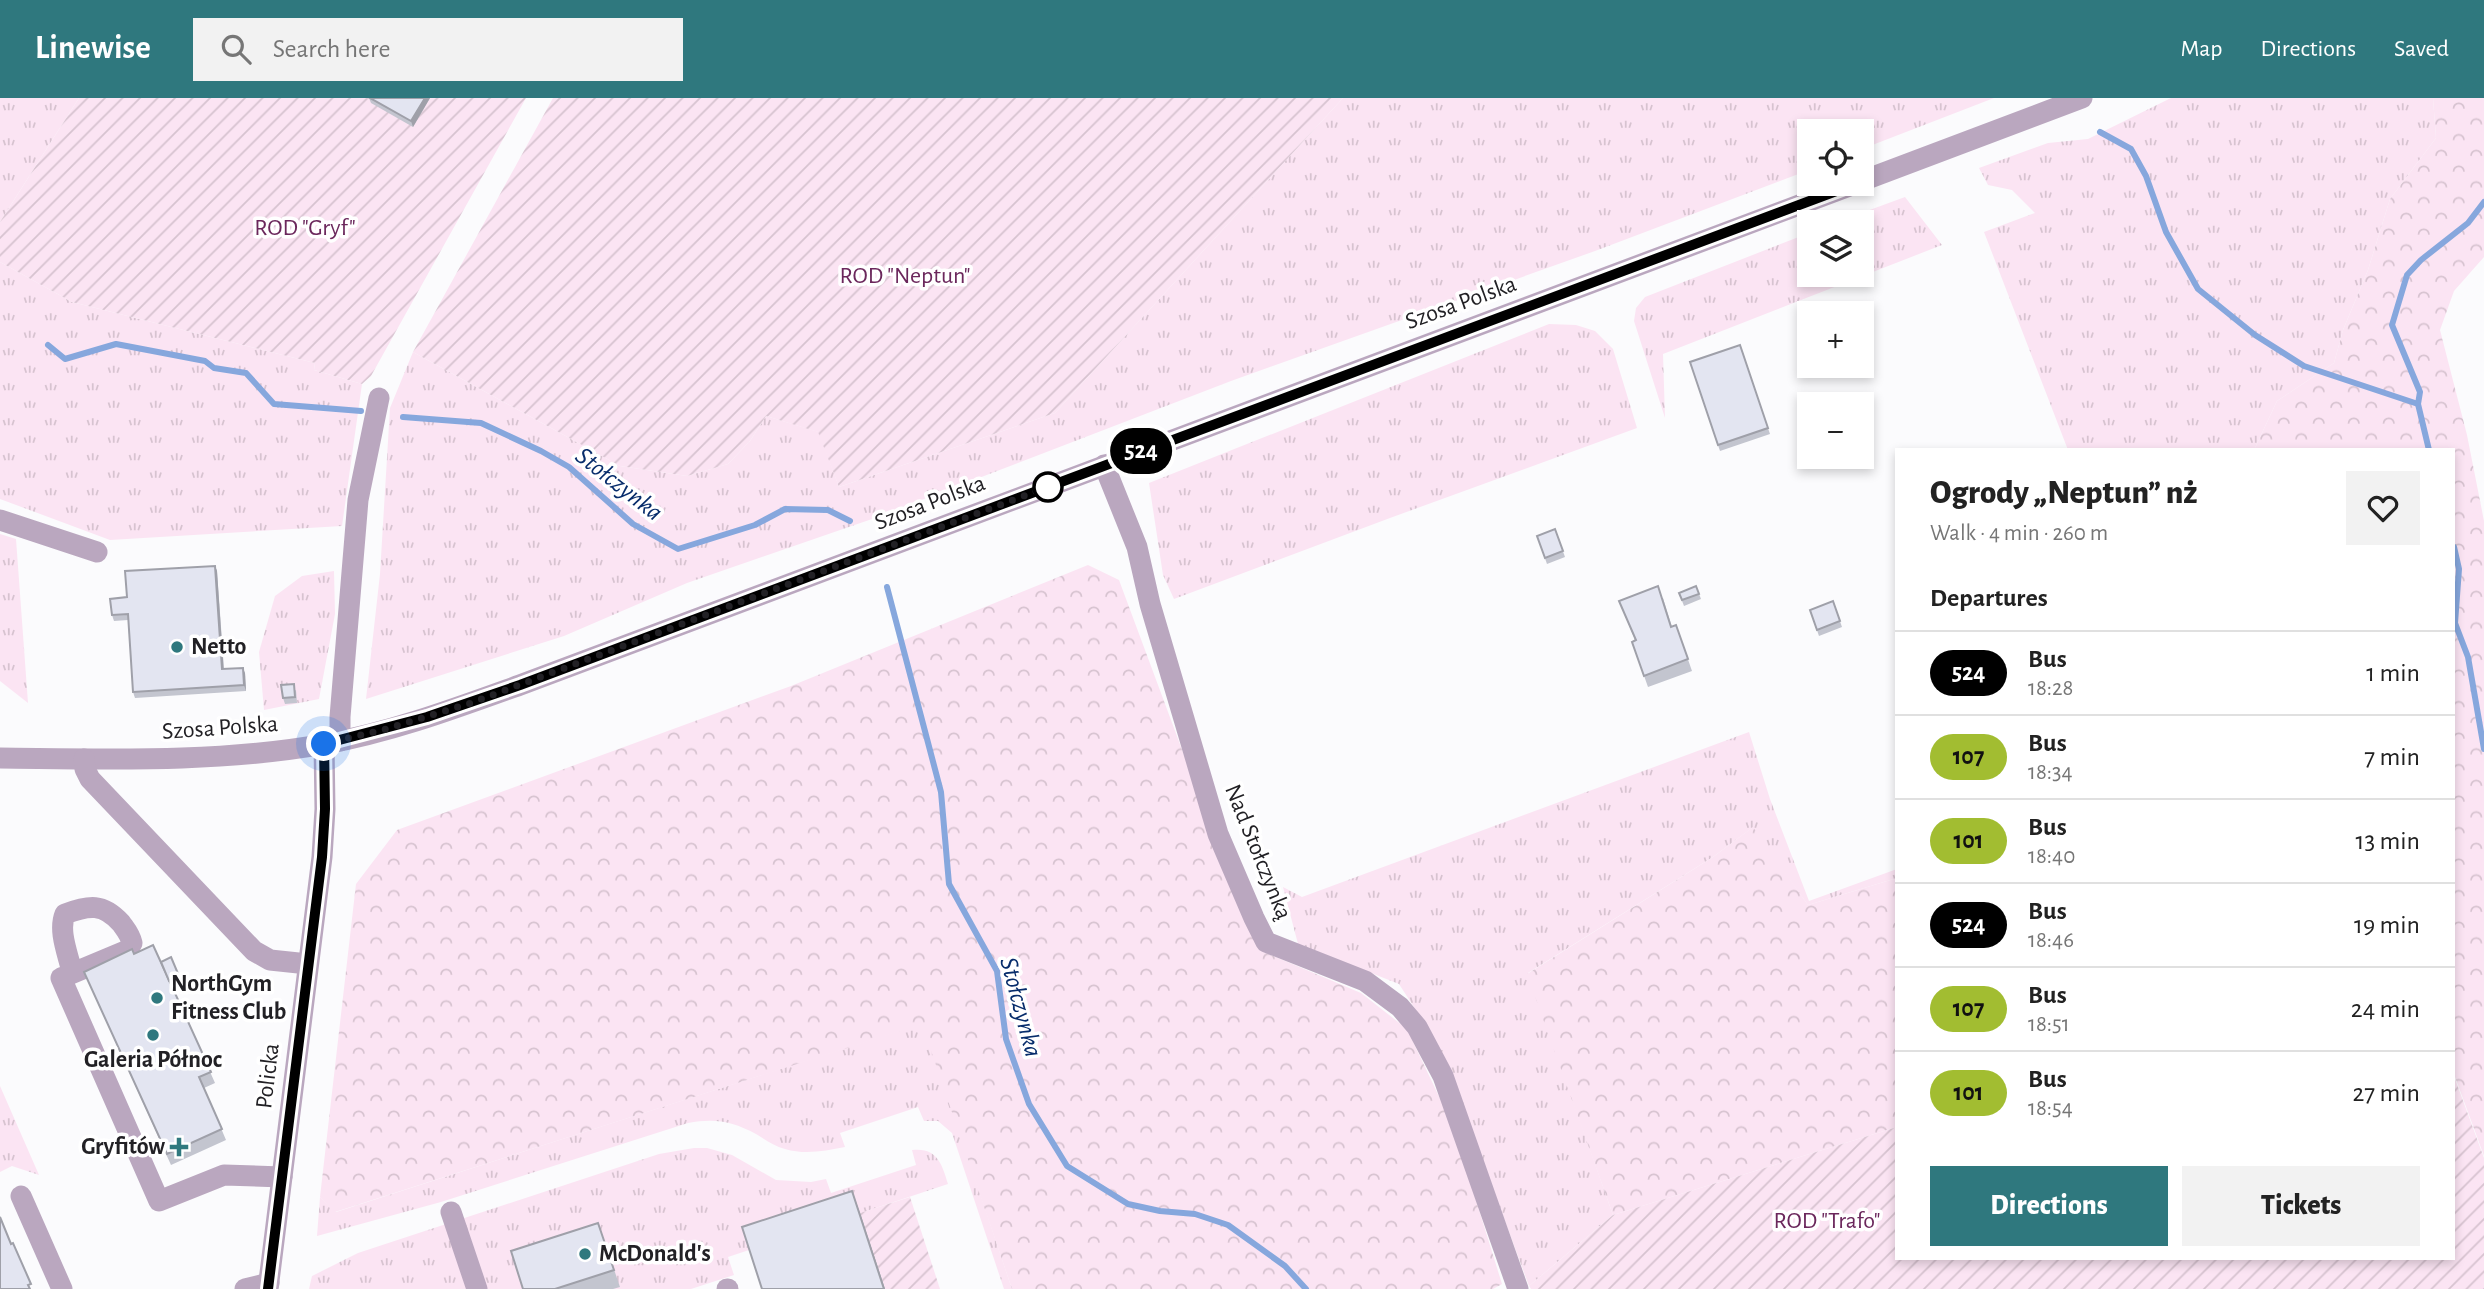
<!DOCTYPE html>
<html lang="en">
<head>
<meta charset="utf-8">
<style>
	:root { --surface:#fff; --page:#f2f2f2; --text:#222; --muted:#767676; --line:#e0e0e0; --accent:#2f787e }
	body { margin:0; font-family:"Alegreya Sans",sans-serif; background:var(--page); color:var(--text); height:100vh; display:flex; flex-direction:column; font-size:26px; white-space:nowrap }
	* { box-sizing:border-box; margin:0 }
	p { font-size:23px; color:var(--muted) }
	.icon { flex:none; width:38px; height:38px; fill:none; stroke:currentColor; stroke-width:2; stroke-linecap:round; stroke-linejoin:round }
	.map { position:relative; flex:1; overflow:hidden }
	.sheet { position:absolute; left:1895px; top:350px; width:560px; height:812px; display:flex; flex-direction:column; background:var(--surface); border-radius:0px; box-shadow:0 4px 10px #0003 }
	.sheet>* { flex:none }
	.badge { padding:0 14px; border-radius:23px; font-size:24px; line-height:46px }
	.tools { position:absolute; left:1797px; top:21px; display:grid; gap:14px }
	.tools a { display:grid; place-items:center; width:77px; height:77px; border-radius:0px; background:var(--surface); box-shadow:0 4px 10px #0003; font-size:35px }
	.you { position:absolute; width:35px; height:35px; margin:-18px; border:5px solid #fff; border-radius:50%; background:#1a73e8; box-shadow:0 0 0 10px #1a73e833 }
	.map>.badge { position:absolute; translate:-50% -50%; box-shadow:0 0 0 4px #fff }
	h2 { padding:0 35px; font-size:26px; line-height:63px }
	.round { display:grid; place-items:center; flex:none; width:74px; height:74px; border-radius:0px; background:var(--page) }
	.head { display:flex; align-items:center; justify-content:space-between; height:119px; padding:0 35px }
	h1 { font-size:33px; font-weight:800; line-height:52px }
	.cta { display:flex; gap:14px; margin-top:auto; padding:14px 35px }
	.cta a { flex:1; height:80px; border-radius:0px; background:var(--accent); color:#fff; font-size:28px; font-weight:800; line-height:80px; text-align:center }
	.cta a+a { background:var(--page); color:var(--text) }
	ul { padding:0; list-style:none }
	li { display:flex; align-items:center; gap:21px; height:84px; padding:0 35px; border-top:2px solid var(--line) }
	li div { flex:1 }
	li b { display:block; font-size:26px }
	li em { font-style:normal }
	li .badge { min-width:77px; font-weight:700; text-align:center }
	header { display:flex; align-items:center; gap:42px; box-sizing:border-box; height:98px; padding:0 35px; background:var(--accent); color:#fff }
	header strong { font-size:33px }
	nav { display:flex; gap:38px; margin-inline-start:auto; font-size:24px }
	.search { width:490px; height:63px; background:var(--page); display:flex; align-items:center; gap:18px; box-sizing:border-box; padding:0 24px; border-radius:0px; color:var(--muted); font-size:26px }
	.map>svg:first-child { display:block }
</style>
</head>
<body>
<header>
<strong>Linewise</strong>
<div class="search"><svg class="icon" aria-label="search" viewBox="0 0 24 24"><circle cx="10" cy="10" r="6"/><path d="M15 15l6 6"/></svg>Search here</div>
<nav><a>Map</a><a>Directions</a><a>Saved</a></nav>
</header>
<div class="map">
<svg width="2484" height="1191" viewBox="0 0 2484 1191">
	<defs>
		<pattern id="grass-tufts" width="24" height="20" patternUnits="userSpaceOnUse" patternTransform="scale(1.75)"><rect width="24" height="20" fill="#fbe4f3"/><path d="M3 7l-1-3M5 7V3M7 7l1-3M15 17l-1-3M17 17v-4M19 17l1-3" fill="none" stroke="#d7c3d0"/></pattern>
		<pattern id="forest-crowns" width="20" height="18" patternUnits="userSpaceOnUse" patternTransform="scale(1.75)"><rect width="20" height="18" fill="#fbe4f3"/><path d="M2 6a3 3 0 1 1 6 0M12 15a3 3 0 1 1 6 0" fill="none" stroke="#d7c3d0"/></pattern>
		<pattern id="garden-furrows" width="10" height="10" patternUnits="userSpaceOnUse" patternTransform="scale(1.75)"><rect width="10" height="10" fill="#fbe4f3"/><path d="M-1 1l2-2M0 10L10 0M9 11l2-2" fill="none" stroke="#d7c3d0"/></pattern>
	</defs>
	<rect width="100%" height="100%" fill="#fbfbfd"/>
	<g fill="url(#grass-tufts)">
		<polygon points="0,0 79,0 0,124"/>
		<polygon points="1343,0 1994,0 1862,51 1862,33 1810,33 1809,72 1595,153 1231,283 872,421 687,485 564,538 366,601 380,476 390,310 413,254 620,368 687,378 728,366 750,343 766,318 819,334 839,389 1055,315"/>
		<polygon points="2171,0 2433,0 2436,40 2390,101 2368,172 2343,232 2334,265 2277,303 2254,352 2068,352 1984,134 2035,115 2012,92 1988,87 1979,70 2048,45 2088,41"/>
		<polygon points="1905,99 1942,147 1663,256 1665,320 1634,223 1636,210 1645,199 1809,135 1810,177 1862,177 1862,124 1837,124"/>
		<polygon points="0,164 72,204 315,265 314,272 362,286 342,428 110,442 0,401"/>
		<polygon points="1549,226 1576,227 1595,233 1613,251 1637,330 1390,420 1174,501 1163,477 1149,385"/>
		<polygon points="0,436 16,441 28,605 0,583"/>
		<polygon points="334,473 335,516 319,601 264,612 259,554 275,498 302,478"/>
		<polygon points="1749,634 1770,701 1809,803 1897,771 1897,780 1808,807 1752,730 1713,759 1528,875 1613,1117 1529,1188 1478,1050 1432,937 1399,886 1298,846 1283,789 1302,799"/>
		<path d="M923,925L1012,1191H1004L952,1035L938,1023H924L918,1009L840,1035L845,1049C825,1053 805,1057 785,1051C774,1048 766,1042 756,1036C732,1023 714,1020 688,1025L441,1104L317,1138L320,1099L336,1114Z"/>
		<polygon points="0,988 39,1077 12,1068 0,1074"/>
		<path d="M694,1050H707L732,1057L776,1082L811,1084L826,1081L831,1095L916,1067L912,1052C937,1049 942,1066 948,1086L728,1159L734,1177L691,1191H309L312,1178L358,1155L659,1056Z"/>
	</g>
	<g fill="url(#forest-crowns)">
		<polygon points="2433,0 2484,0 2484,159 2454,193 2440,232 2467,337 2484,423 2484,1058 2454,976 2454,352 2254,352 2277,303 2334,265 2343,232 2368,172 2390,101 2436,40"/>
		<polygon points="1088,467 1119,482 1249,832 1264,854 1361,895 1407,931 1453,1028 1502,1186 1493,1191 1012,1191 922,926 335,1114 320,1099 356,786 397,732 791,588"/>
		<polygon points="1753,729 1808,807 1897,780 1897,1029 1613,1117 1527,876 1713,759"/>
	</g>
	<g fill="url(#garden-furrows)">
		<polygon points="79,0 526,0 371,278 362,286 314,272 315,265 72,204 0,164 0,124"/>
		<polygon points="553,0 1343,0 1055,315 839,389 818,334 766,318 750,343 728,366 687,378 620,368 413,254"/>
		<polygon points="2454,978 2484,1060 2484,1191 1531,1191 1529,1188 1613,1117 1897,1029 1897,1160 2454,1160"/>
		<polygon points="910,1099 940,1191 885,1191 860,1115"/>
	</g>
	<g fill="none" stroke-linecap="round" stroke-linejoin="round">
		<g stroke="#86a7dd" stroke-width="6">
			<polyline points="2100,34 2131,51 2146,78 2166,134 2198,191 2255,237 2304,268 2418,306"/>
			<polyline points="48,247 65,261 116,246 205,263 214,270 246,275 274,306 361,313"/>
			<polyline points="403,319 481,325 541,353 569,369 633,426 678,451 755,427 785,411 828,412 850,423"/>
			<polyline points="2429,352 2418,306 2420,294 2392,227 2407,177 2421,162 2468,125 2484,104"/>
			<polyline points="2454,449 2459,471 2455,525 2468,559 2484,651"/>
			<polyline points="887,489 941,694 949,786 997,873 1006,941 1029,1006 1067,1068 1128,1106 1160,1113 1195,1116 1228,1127 1285,1168 1306,1191"/>
		</g>
		<g stroke="#baa7bf" stroke-width="21">
			<polyline points="1862,83 2082,0"/>
			<polyline points="1104,367 1137,449 1150,506 1218,736 1254,820 1266,844 1365,883 1400,909 1417,929 1443,978 1518,1191"/>
			<polyline points="0,422 97,454"/>
			<polyline points="340,643 340,619 358,402 379,300"/>
			<path d="M0,660C109,661 218,665 325,646C392,634 456,610 520,587L1855,86"/>
			<polyline points="84,661 85,671 90,681 254,853 270,862 308,866"/>
			<path d="M72,874C68,856 58,833 65,816C89,807 103,805 121,825C126,832 130,836 132,845L128,852L61,880L159,1103L224,1077L282,1079"/>
			<polyline points="21,1098 62,1191"/>
			<polyline points="451,1114 477,1191"/>
			<polyline points="245,1191 269,1185"/>
			<polyline points="268,1191 322,759 325,711 324,646"/>
			<polyline points="727,1191 728,1191"/>
		</g>
	</g>
	<g fill="#c3c5cf">
		<polygon points="369,0 430,0 413,29 371,5"/>
		<polygon points="1740,247 1770,336 1720,353 1690,264"/>
		<polygon points="1555,431 1565,459 1547,466 1537,438"/>
		<polygon points="215,468 217,473 224,571 245,575 246,593 135,600 133,594 128,522 114,523 112,517 127,499"/>
		<polygon points="1696,488 1701,501 1684,508 1679,495"/>
		<polygon points="1663,500 1672,529 1676,527 1692,573 1648,589 1632,544 1635,542 1619,503"/>
		<polygon points="1833,503 1842,529 1819,538 1810,512"/>
		<polygon points="296,592 297,605 285,606 283,600"/>
		<polygon points="134,856 161,864 171,859 181,883 172,888 215,985 204,990 226,1042 171,1067 89,885 84,874"/>
		<polygon points="604,1142 620,1189 613,1191 523,1191"/>
	</g>
	<g fill="#9fa0a9">
		<polygon points="425,0 430,0 413,29 411,23"/>
		<polygon points="215,468 217,473 224,577 222,571"/>
		<polygon points="243,570 245,575 246,593 244,587"/>
		<polygon points="852,1093 860,1115 885,1191 884,1191"/>
	</g>
	<g fill="#e3e5f1" stroke="#9fa0a9" stroke-width="2">
		<polygon points="370,0 425,0 411,23"/>
		<polygon points="1740,247 1768,330 1718,347 1690,264"/>
		<polygon points="1555,431 1563,453 1545,460 1537,438"/>
		<polygon points="215,468 222,571 243,570 244,587 133,594 128,516 112,517 110,501 127,499 125,473"/>
		<polygon points="1658,488 1671,529 1676,527 1688,561 1644,578 1632,544 1636,542 1619,503"/>
		<polygon points="1696,488 1699,496 1682,502 1679,495"/>
		<polygon points="1833,503 1840,523 1817,532 1810,512"/>
		<polygon points="294,586 295,599 283,600 281,587"/>
		<polygon points="153,847 211,974 199,979 222,1031 167,1056 84,874 132,851 134,856"/>
		<polygon points="171,859 179,878 169,883 161,864"/>
		<polygon points="852,1093 884,1191 762,1191 742,1129"/>
		<polygon points="0,1119 11,1146 13,1145 31,1186 28,1187 30,1191 0,1191"/>
		<polygon points="598,1125 614,1172 555,1191 523,1191 511,1153"/>
	</g>
	<g fill="none" stroke-linecap="round" stroke-linejoin="round">
		<defs>
			<polyline id="line" points="268,1191 322,759 325,711 324,646 427,619 520,587 1855,86"/>
		</defs>
		<use href="#line" stroke="#fff" stroke-width="16"/>
		<use href="#line" stroke="#000" stroke-width="10"/>
		<polyline stroke="#222125" stroke-width="7" stroke-dasharray="0 12.6" points="324,646 386,631 471,605 1053,387 1048,389"/>
	</g>
	<circle fill="#fff" stroke="#000" stroke-width="3.5" cx="1048" cy="389" r="14"/>
	<g fill="#2f787e" stroke="#fff" stroke-width="2.5">
		<circle cx="177" cy="549" r="7"/>
		<circle cx="157" cy="900" r="7"/>
		<circle cx="153" cy="937" r="7"/>
		<path d="M175.5 1038.5h7v7h7v7h-7v7h-7v-7h-7v-7h7z"/>
		<circle cx="585" cy="1156" r="7"/>
	</g>
	<g text-anchor="middle" dominant-baseline="central" stroke-width="7" stroke-linejoin="round" paint-order="stroke">
		<g font-size="24" fill="#6b275c" stroke="#fff">
			<text x="305" y="130">ROD "Gryf"</text>
			<text x="905" y="178">ROD "Neptun"</text>
			<text x="1827" y="1123">ROD "Trafo"</text>
		</g>
		<g font-size="24" fill="#222125" stroke="#fff">
			<text transform="translate(1461 205) rotate(-20)">Szosa Polska</text>
			<text transform="translate(930 405) rotate(-21)">Szosa Polska</text>
			<text transform="translate(220 630) rotate(-4)">Szosa Polska</text>
			<text transform="translate(1258 754) rotate(68)">Nad Stołczynką</text>
			<text transform="translate(268 978) rotate(-83)">Policka</text>
		</g>
		<g font-size="24" font-weight="bold" fill="#222125" stroke="#fff" text-anchor="start">
			<text x="191" y="549">Netto</text>
			<text x="171" y="886">NorthGym<tspan x="171" dy="28">Fitness Club</tspan></text>
			<text x="153" y="962" text-anchor="middle">Galeria Północ</text>
			<text x="165" y="1049" text-anchor="end">Gryfitów</text>
			<text x="599" y="1156">McDonald's</text>
		</g>
		<g font-size="26" font-style="italic" fill="#072c6b" stroke="#fff">
			<text transform="translate(619 386) rotate(38)">Stołczynka</text>
			<text transform="translate(1021 909) rotate(75)">Stołczynka</text>
		</g>
	</g>
</svg>
<div class="tools">
<a><svg class="icon" aria-label="locate" viewBox="0 0 24 24"><circle cx="12" cy="12" r="6"/><path d="M12 2v4M12 18v4M2 12h4M18 12h4"/></svg></a>
<a><svg class="icon" aria-label="layers" viewBox="0 0 24 24"><path d="M12 4l9 5-9 5-9-5zM3 14l9 5 9-5"/></svg></a>
<a>+</a>
<a>−</a>
</div>
<div class="you" style="left:324px;top:646px"></div>
<b class="badge" style="left:1141px;top:353px;background:#000;color:#fff">524</b>
<section class="sheet">
<div class="head"><div><h1>Ogrody „Neptun” nż</h1><p>Walk · 4 min · 260 m</p></div><a class="round"><svg class="icon" aria-label="heart" viewBox="0 0 24 24"><path d="M12 20l-8-8c-3-5 5-10 8-4 3-6 11-1 8 4z"/></svg></a></div>
<h2>Departures</h2>
<ul>
<li><span class="badge" style="background:#000;color:#fff">524</span><div><b>Bus</b><p>18:28</p></div><em>1 min</em></li>
<li><span class="badge" style="background:#a2bd31;color:#111">107</span><div><b>Bus</b><p>18:34</p></div><em>7 min</em></li>
<li><span class="badge" style="background:#a2bd31;color:#111">101</span><div><b>Bus</b><p>18:40</p></div><em>13 min</em></li>
<li><span class="badge" style="background:#000;color:#fff">524</span><div><b>Bus</b><p>18:46</p></div><em>19 min</em></li>
<li><span class="badge" style="background:#a2bd31;color:#111">107</span><div><b>Bus</b><p>18:51</p></div><em>24 min</em></li>
<li><span class="badge" style="background:#a2bd31;color:#111">101</span><div><b>Bus</b><p>18:54</p></div><em>27 min</em></li>
</ul>
<div class="cta"><a>Directions</a><a>Tickets</a></div>
</section>
</div>
</body>
</html>
